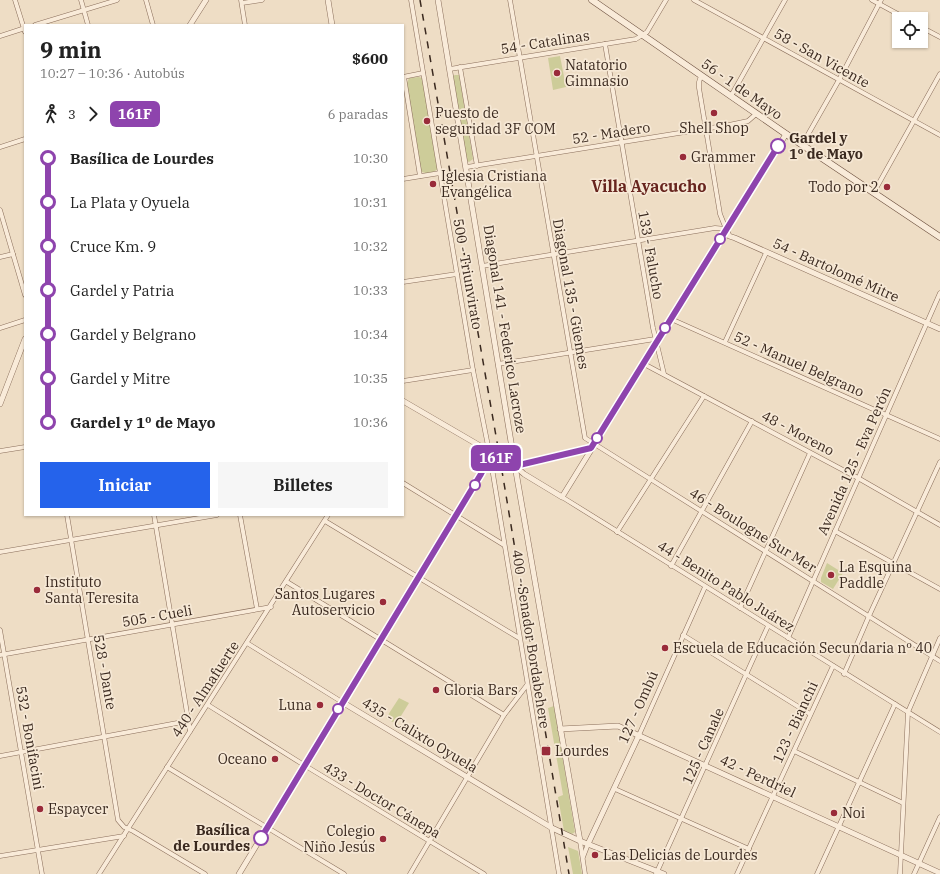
<!DOCTYPE html>
<html lang="es">
<head>
<meta charset="utf-8">
<style>
	:root { --surface:#fff; --page:#f6f6f6; --text:#222; --muted:#767676; --accent:#2563eb }
	body { margin:0; font-family:"IBM Plex Serif",serif; background:var(--page); color:var(--text); height:100vh; display:flex; flex-direction:column; font-size:15px; white-space:nowrap }
	* { box-sizing:border-box; margin:0 }
	p { font-size:13px; color:var(--muted) }
	.icon { flex:none; width:22px; height:22px; fill:none; stroke:currentColor; stroke-width:2; stroke-linecap:round; stroke-linejoin:round }
	.map { position:relative; flex:1; overflow:hidden }
	.drawer { position:absolute; left:24px; top:24px; width:380px; height:492px; display:flex; flex-direction:column; background:var(--surface); border-radius:0px; box-shadow:0 1px 3px #0004 }
	.drawer>* { flex:none }
	.badge { padding:0 8px; border-radius:6px; font-size:14px; line-height:26px }
	.tools { position:absolute; left:892px; top:12px; display:grid; gap:8px }
	.tools a { display:grid; place-items:center; width:36px; height:36px; border-radius:0px; background:var(--surface); box-shadow:0 1px 3px #0004; font-size:20px }
	.map>.badge { position:absolute; translate:-50% -50%; box-shadow:0 0 0 2px #fff }
	.legs { display:flex; align-items:center; gap:6px; height:44px; padding:0 16px; font-size:13px }
	.legs p { margin-inline-start:auto }
	.head { display:flex; align-items:center; justify-content:space-between; height:68px; padding:0 16px }
	h1 { font-size:22px; font-weight:800; line-height:30px }
	.primary-button { display:flex; gap:8px; margin-top:auto; padding:8px 16px }
	.primary-button a { flex:1; height:46px; border-radius:0px; background:var(--accent); color:#fff; font-size:16px; font-weight:800; line-height:46px; text-align:center }
	.primary-button a+a { background:var(--page); color:var(--text) }
	ul { padding:0 16px; list-style:none }
	li { display:flex; align-items:center; gap:14px; height:44px; font-size:15px }
	li i { display:grid; place-items:center; width:6px; height:100%; margin:0 5px; background:currentColor }
	li i::after { content:''; width:10px; height:10px; margin:-5px; border:3px solid; border-radius:50%; background:var(--surface) }
	li p { margin-inline-start:auto }
	li:first-child i { background:linear-gradient(#0000 50%,currentColor 0) }
	li:last-child i { background:linear-gradient(currentColor 50%,#0000 0) }
	.map>svg:first-child { display:block }
</style>
</head>
<body>
<div class="map">
<svg width="940" height="874" viewBox="0 0 940 874">
	<rect width="100%" height="100%" fill="#eeddc5"/>
	<g fill="#cdcc99">
		<polygon points="560,56 566,87 553,90 548,58"/>
		<polygon points="455,75 459,75 473,159 469,162 467,161 453,76"/>
		<path d="M419,77L422,78L438,168C435,173 425,175 421,171L407,83L409,78Z"/>
		<polygon points="827,563 843,573 833,589 821,582 821,578"/>
		<polygon points="399,698 409,703 396,724 386,718"/>
		<polygon points="554,706 575,832 572,834 564,831 558,797 563,795 548,708"/>
		<polygon points="568,847 578,851 582,874 573,874"/>
	</g>
	<g fill="none" stroke-linecap="round" stroke-linejoin="round">
		<defs>
			<g id="minor">
				<polyline points="15,0 25,32"/>
				<polyline points="81,0 88,25"/>
				<polyline points="146,0 153,25"/>
				<polyline points="241,0 245,25"/>
				<polyline points="411,0 473,370 490,456 559,874"/>
				<polyline points="510,0 585,438 940,661"/>
				<polyline points="694,0 940,135"/>
				<polyline points="872,0 907,19"/>
				<polyline points="242,3 262,0"/>
				<polyline points="35,25 117,0"/>
				<polyline points="921,27 940,37"/>
				<polyline points="0,36 25,28"/>
				<polyline points="605,44 653,328 664,374"/>
				<polyline points="460,67 477,166"/>
				<polyline points="450,69 636,39 647,32 666,0"/>
				<polyline points="701,76 699,82 699,88 720,214 726,229"/>
				<polyline points="403,77 423,73"/>
				<polyline points="404,77 420,176"/>
				<polyline points="731,96 785,0"/>
				<polyline points="802,145 839,80 881,0"/>
				<polyline points="0,147 25,139"/>
				<polyline points="467,167 729,125 748,121 756,114"/>
				<polyline points="403,179 440,173"/>
				<polyline points="874,192 940,74"/>
				<polyline points="0,210 25,295"/>
				<polyline points="0,257 13,254"/>
				<polyline points="482,266 715,228 726,229"/>
				<polyline points="403,282 457,274"/>
				<polyline points="671,319 940,439"/>
				<polyline points="0,328 25,320"/>
				<polyline points="725,342 766,253"/>
				<polyline points="498,364 655,339"/>
				<polyline points="644,364 858,478 940,525"/>
				<polyline points="403,381 473,370"/>
				<polyline points="0,451 25,447"/>
				<polyline points="403,483 504,545"/>
				<polyline points="562,497 940,732"/>
				<polyline points="67,515 118,820 124,827 133,831 205,874"/>
				<polyline points="154,515 190,731"/>
				<polyline points="240,515 257,609"/>
				<polyline points="325,521 519,638"/>
				<polyline points="835,531 940,589"/>
				<polyline points="617,532 704,396"/>
				<polyline points="0,552 217,515"/>
				<polyline points="671,566 752,421"/>
				<polyline points="287,582 504,715"/>
				<polyline points="740,608 810,453"/>
				<polyline points="0,630 42,874"/>
				<polyline points="683,635 810,714"/>
				<polyline points="788,638 940,293"/>
				<polyline points="247,643 342,702"/>
				<polyline points="0,655 271,607"/>
				<polyline points="844,674 869,616 940,462"/>
				<polyline points="208,705 304,765 484,874"/>
				<polyline points="639,735 705,587"/>
				<polyline points="794,751 903,803"/>
				<polyline points="0,756 188,721"/>
				<polyline points="167,767 344,874"/>
				<polyline points="615,789 749,849"/>
				<polyline points="580,841 585,874"/>
				<polyline points="0,856 124,836"/>
				<polyline points="583,857 588,844"/>
				<polyline points="99,874 328,515"/>
				<polyline points="410,874 504,715 527,685"/>
				<polyline points="656,874 768,626"/>
				<polyline points="737,874 833,666"/>
				<polyline points="817,874 895,704"/>
				<polyline points="900,874 908,712 940,638"/>
				<polyline points="914,874 940,817"/>
			</g>
			<g id="tertiary">
				<polyline points="328,0 332,25"/>
				<polyline points="438,0 515,466 580,841"/>
				<polyline points="190,25 206,0"/>
				<polyline points="726,229 729,236 735,238 940,329"/>
				<polyline points="403,401 482,447 490,456 515,466 524,474 562,497 786,134"/>
				<polyline points="0,404 25,339"/>
				<polyline points="515,466 591,448"/>
				<polyline points="342,702 552,828 580,841 664,874"/>
				<polyline points="560,729 618,726 940,873"/>
				<polyline points="588,844 639,735"/>
				<polyline points="239,874 475,485 490,456"/>
			</g>
			<polyline id="secondary" points="592,0 786,134 940,237"/>
		</defs>
		<use href="#minor" stroke="#8a6e5b" stroke-width="5"/>
		<use href="#tertiary" stroke="#8a6e5b" stroke-width="6"/>
		<use href="#secondary" stroke="#6c4f3e" stroke-width="7"/>
		<use href="#minor" stroke="#f9ebd9" stroke-width="4"/>
		<use href="#tertiary" stroke="#f9ebd9" stroke-width="5"/>
		<use href="#secondary" stroke="#f9ebd9" stroke-width="6"/>
		<polyline stroke="#3a291f" stroke-width="1.5" stroke-dasharray="7 7" stroke-linecap="butt" points="420,0 500,459 569,874"/>
	</g>
	<g fill="none" stroke-linecap="round" stroke-linejoin="round">
		<defs>
			<polyline id="line-1" points="261,838 481,474 490,456 515,466 591,448 778,146"/>
		</defs>
		<use href="#line-1" stroke="#fff" stroke-width="9"/>
		<use href="#line-1" stroke="#8e44ad" stroke-width="6"/>
	</g>
	<g fill="#992b3a" stroke="#f6e8d5" stroke-width="1.5">
		<circle cx="557" cy="73" r="4"/>
		<circle cx="714" cy="113" r="4"/>
		<circle cx="427" cy="121" r="4"/>
		<circle cx="683" cy="157" r="4"/>
		<circle cx="433" cy="184" r="4"/>
		<circle cx="887" cy="187" r="4"/>
		<circle cx="831" cy="575" r="4"/>
		<circle cx="37" cy="590" r="4"/>
		<circle cx="383" cy="602" r="4"/>
		<circle cx="665" cy="648" r="4"/>
		<circle cx="436" cy="690" r="4"/>
		<circle cx="320" cy="705" r="4"/>
		<rect x="541" y="746" width="10" height="10" rx="2"/>
		<circle cx="275" cy="759" r="4"/>
		<circle cx="40" cy="809" r="4"/>
		<circle cx="834" cy="813" r="4"/>
		<circle cx="383" cy="839" r="4"/>
		<circle cx="595" cy="855" r="4"/>
	</g>
	<g fill="#fff" stroke="#8e44ad" stroke-width="2">
		<circle cx="778" cy="146" r="7"/>
		<circle cx="720" cy="239" r="5"/>
		<circle cx="665" cy="328" r="5"/>
		<circle cx="597" cy="438" r="5"/>
		<circle cx="475" cy="485" r="5"/>
		<circle cx="338" cy="709" r="5"/>
		<circle cx="261" cy="838" r="7"/>
	</g>
	<g text-anchor="middle" dominant-baseline="central" stroke-width="3.5" stroke-linejoin="round" paint-order="stroke">
		<g font-size="14" fill="#3a291f" stroke="#f6e8d5">
			<text transform="translate(545 42) rotate(-9)">54 - Catalinas</text>
			<text transform="translate(822 58) rotate(29)">58 - San Vicente</text>
			<text transform="translate(742 89) rotate(35)">56 - 1 de Mayo</text>
			<text transform="translate(611 133) rotate(-9)">52 - Madero</text>
			<text transform="translate(651 255) rotate(80)">133 - Falucho</text>
			<text transform="translate(836 270) rotate(24)">54 - Bartolomé Mitre</text>
			<text transform="translate(468 274) rotate(80)">500 - Triunvirato</text>
			<text transform="translate(571 294) rotate(80)">Diagonal 135 - Güemes</text>
			<text transform="translate(505 329) rotate(81)">Diagonal 141 - Federico Lacroze</text>
			<text transform="translate(799 364) rotate(24)">52 - Manuel Belgrano</text>
			<text transform="translate(798 433) rotate(28)">48 - Moreno</text>
			<text transform="translate(854 461) rotate(-66)">Avenida 125 - Eva Perón</text>
			<text transform="translate(753 530) rotate(32)">46 - Boulogne Sur Mer</text>
			<text transform="translate(726 586) rotate(32)">44 - Benito Pablo Juárez</text>
			<text transform="translate(157 616) rotate(-10)">505 - Cueli</text>
			<text transform="translate(531 639) rotate(81)">400 - Senador Bordabehere</text>
			<text transform="translate(105 672) rotate(80)">528 - Dante</text>
			<text transform="translate(205 689) rotate(-57)">440 - Almafuerte</text>
			<text transform="translate(638 707) rotate(-66)">127 - Ombú</text>
			<text transform="translate(795 722) rotate(-65)">123 - Bianchi</text>
			<text transform="translate(420 735) rotate(31)">435 - Calixto Oyuela</text>
			<text transform="translate(30 738) rotate(80)">532 - Bonifacini</text>
			<text transform="translate(703 746) rotate(-66)">125 - Canale</text>
			<text transform="translate(758 776) rotate(25)">42 - Perdriel</text>
			<text transform="translate(382 800) rotate(31)">433 - Doctor Cánepa</text>
		</g>
		<g font-size="14" fill="#3a291f" stroke="#f6e8d5" text-anchor="start">
			<text x="565" y="65">Natatorio<tspan x="565" dy="16">Gimnasio</tspan></text>
			<text x="435" y="113">Puesto de<tspan x="435" dy="16">seguridad 3F COM</tspan></text>
			<text x="714" y="128" text-anchor="middle">Shell Shop</text>
			<text x="691" y="157">Grammer</text>
			<text x="441" y="176">Iglesia Cristiana<tspan x="441" dy="16">Evangélica</tspan></text>
			<text x="879" y="187" text-anchor="end">Todo por 2</text>
			<text x="839" y="567">La Esquina<tspan x="839" dy="16">Paddle</tspan></text>
			<text x="45" y="582">Instituto<tspan x="45" dy="16">Santa Teresita</tspan></text>
			<text x="375" y="594" text-anchor="end">Santos Lugares<tspan x="375" dy="16">Autoservicio</tspan></text>
			<text x="673" y="648">Escuela de Educación Secundaria nº 40</text>
			<text x="444" y="690">Gloria Bars</text>
			<text x="312" y="705" text-anchor="end">Luna</text>
			<text x="555" y="751">Lourdes</text>
			<text x="267" y="759" text-anchor="end">Oceano</text>
			<text x="48" y="809">Espaycer</text>
			<text x="842" y="813">Noi</text>
			<text x="375" y="831" text-anchor="end">Colegio<tspan x="375" dy="16">Niño Jesús</tspan></text>
			<text x="603" y="855">Las Delicias de Lourdes</text>
		</g>
		<g font-size="14" font-weight="bold" fill="#3a291f" stroke="#f6e8d5" text-anchor="start">
			<text x="789" y="138">Gardel y<tspan x="789" dy="16">1º de Mayo</tspan></text>
			<text x="250" y="830" text-anchor="end">Basílica<tspan x="250" dy="16">de Lourdes</tspan></text>
		</g>
		<g font-size="16" font-weight="bold" fill="#67241e" stroke="#f6e8d5">
			<text x="649" y="186">Villa Ayacucho</text>
		</g>
	</g>
</svg>
<div class="tools">
<a><svg class="icon" aria-label="locate" viewBox="0 0 24 24"><circle cx="12" cy="12" r="6"/><path d="M12 2v4M12 18v4M2 12h4M18 12h4"/></svg></a>
</div>
<b class="badge" style="left:496px;top:458px;background:#8e44ad;color:#fff">161F</b>
<section class="drawer">
<div class="head"><div><h1>9 min</h1><p>10:27 – 10:36 · Autobús</p></div><b>$600</b></div>
<div class="legs"><svg class="icon" aria-label="walk" viewBox="0 0 24 24"><circle cx="13" cy="4" r="2"/><path d="M13 8l-2 6 4 7M11 14l-3 7M7 12l3-4h3l4 4"/></svg>3<svg class="icon" aria-label="forward" viewBox="0 0 24 24"><path d="M9 5l7 7-7 7"/></svg><b class="badge" style="background:#8e44ad;color:#fff">161F</b><p>6 paradas</p></div>
<ul>
<li><i style="color:#8e44ad"></i><b>Basílica de Lourdes</b><p>10:30</p></li>
<li><i style="color:#8e44ad"></i><span>La Plata y Oyuela</span><p>10:31</p></li>
<li><i style="color:#8e44ad"></i><span>Cruce Km. 9</span><p>10:32</p></li>
<li><i style="color:#8e44ad"></i><span>Gardel y Patria</span><p>10:33</p></li>
<li><i style="color:#8e44ad"></i><span>Gardel y Belgrano</span><p>10:34</p></li>
<li><i style="color:#8e44ad"></i><span>Gardel y Mitre</span><p>10:35</p></li>
<li><i style="color:#8e44ad"></i><b>Gardel y 1º de Mayo</b><p>10:36</p></li>
</ul>
<div class="primary-button"><a>Iniciar</a><a>Billetes</a></div>
</section>
</div>
</body>
</html>
